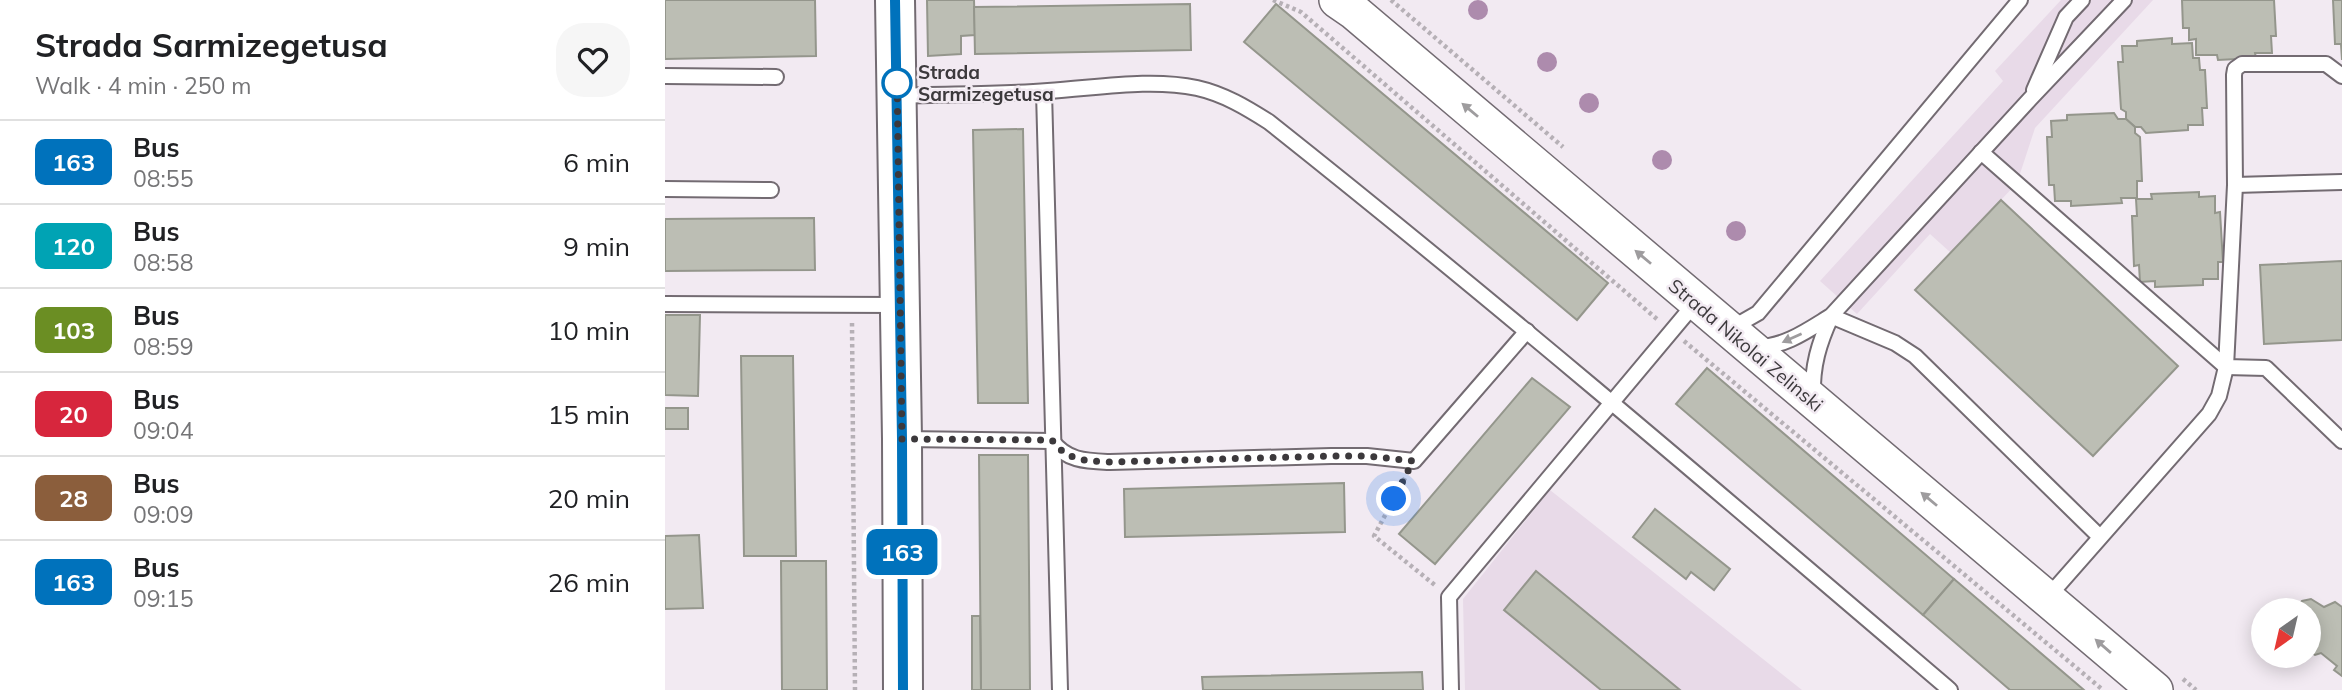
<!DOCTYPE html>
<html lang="en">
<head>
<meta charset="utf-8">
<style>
	:root { --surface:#fff; --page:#f6f6f6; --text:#202124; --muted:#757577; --line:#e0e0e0 }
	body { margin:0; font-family:Mulish,sans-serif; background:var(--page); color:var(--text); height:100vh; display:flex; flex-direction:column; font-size:26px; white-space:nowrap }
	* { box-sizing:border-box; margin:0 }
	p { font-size:23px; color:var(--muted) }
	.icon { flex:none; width:38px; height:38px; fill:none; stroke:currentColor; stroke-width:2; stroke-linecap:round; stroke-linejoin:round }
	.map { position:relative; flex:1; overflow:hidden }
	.side { display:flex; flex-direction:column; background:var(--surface); width:665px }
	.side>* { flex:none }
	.badge { padding:0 14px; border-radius:10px; font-size:24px; line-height:46px }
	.needle { width:46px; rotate:214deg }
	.fabs { position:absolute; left:1586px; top:598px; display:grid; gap:14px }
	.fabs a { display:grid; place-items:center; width:70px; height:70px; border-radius:50%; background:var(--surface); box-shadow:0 4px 18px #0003; font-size:35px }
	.you { position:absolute; width:35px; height:35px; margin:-18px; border:5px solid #fff; border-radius:50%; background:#1a73e8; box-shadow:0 0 0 10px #1a73e833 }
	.map>.badge { position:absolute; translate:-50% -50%; box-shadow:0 0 0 4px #fff }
	.round { display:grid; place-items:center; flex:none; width:74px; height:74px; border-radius:28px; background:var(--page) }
	.head { display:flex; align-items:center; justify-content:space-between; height:119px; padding:0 35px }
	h1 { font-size:33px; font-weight:700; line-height:52px }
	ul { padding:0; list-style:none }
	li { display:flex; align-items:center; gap:21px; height:84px; padding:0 35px; border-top:2px solid var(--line) }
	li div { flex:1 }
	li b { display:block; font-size:26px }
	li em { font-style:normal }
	li .badge { min-width:77px; font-weight:700; text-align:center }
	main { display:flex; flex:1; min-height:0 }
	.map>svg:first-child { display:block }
</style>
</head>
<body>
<main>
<section class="side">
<div class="head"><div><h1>Strada Sarmizegetusa</h1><p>Walk · 4 min · 250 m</p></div><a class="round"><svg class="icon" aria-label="heart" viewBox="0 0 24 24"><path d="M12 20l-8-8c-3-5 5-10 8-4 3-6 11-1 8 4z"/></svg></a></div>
<ul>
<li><span class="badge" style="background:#0072bc;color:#fff">163</span><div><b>Bus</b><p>08:55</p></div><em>6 min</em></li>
<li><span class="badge" style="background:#00a3b4;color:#fff">120</span><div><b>Bus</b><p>08:58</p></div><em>9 min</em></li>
<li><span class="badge" style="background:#6b8e23;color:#fff">103</span><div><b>Bus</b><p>08:59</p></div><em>10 min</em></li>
<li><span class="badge" style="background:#d7263d;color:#fff">20</span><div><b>Bus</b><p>09:04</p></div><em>15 min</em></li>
<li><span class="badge" style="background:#8b5e3c;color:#fff">28</span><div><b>Bus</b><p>09:09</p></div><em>20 min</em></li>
<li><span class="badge" style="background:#0072bc;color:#fff">163</span><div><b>Bus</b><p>09:15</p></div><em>26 min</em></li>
</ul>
</section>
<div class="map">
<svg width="1677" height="690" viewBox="0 0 1677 690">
	<rect width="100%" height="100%" fill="#f2eaf2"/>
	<g fill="#e8dae8">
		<polygon points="1396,0 1488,0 1370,128 1352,183 1286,253 1265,234 1192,314 1155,281 1338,81 1330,71"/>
		<polygon points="885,490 1137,690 800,690 798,599"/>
	</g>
	<g fill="#bcbeb4" stroke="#94968c" stroke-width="2">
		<polygon points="0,0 150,0 151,56 0,59"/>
		<polygon points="262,0 309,0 310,35 296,36 296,54 263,56"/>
		<polygon points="1517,0 1609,0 1611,36 1606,36 1607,53 1590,53 1591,58 1553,60 1552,55 1531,55 1531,39 1524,40 1524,28 1518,28"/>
		<polygon points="1668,0 1677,0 1677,60 1676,44 1670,44"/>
		<polygon points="525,4 526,50 310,54 309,7"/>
		<polygon points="611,4 943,283 912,320 579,42"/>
		<polygon points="1507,38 1507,44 1527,43 1528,58 1534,58 1535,70 1540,70 1542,108 1537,108 1538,125 1523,125 1523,130 1481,133 1476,127 1470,127 1461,119 1461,112 1456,109 1453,62 1458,62 1457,46 1472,46 1472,41"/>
		<polygon points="1449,113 1453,119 1461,119 1470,127 1470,133 1475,137 1477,181 1472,181 1472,198 1456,198 1457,203 1406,206 1406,201 1390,201 1389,185 1384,185 1382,137 1387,137 1386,121 1402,120 1402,115"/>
		<polygon points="358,129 363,403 313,403 308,130"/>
		<polygon points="1534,192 1534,197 1550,196 1550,213 1555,212 1558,262 1553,262 1553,279 1538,279 1538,285 1490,287 1490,281 1475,282 1474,265 1469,266 1467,216 1472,216 1471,199 1487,199 1486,194"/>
		<polygon points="1336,200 1513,366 1428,456 1250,290"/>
		<polygon points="149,218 150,270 0,271 0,219"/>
		<polygon points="1677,261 1677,340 1599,344 1595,265"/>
		<polygon points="0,315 35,315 33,396 0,395"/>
		<polygon points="76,356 128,356 131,556 79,556"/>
		<polygon points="1042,368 1289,579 1258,615 1011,404"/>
		<polygon points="867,378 905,407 770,564 734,534"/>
		<rect x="0" y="408" width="23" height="21"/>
		<polygon points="314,455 363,455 365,690 316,690"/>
		<polygon points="679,483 680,532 460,537 459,489"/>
		<polygon points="990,509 1065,569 1049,590 1026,572 1021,579 968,537"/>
		<polygon points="34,535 38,608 0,609 0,536"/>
		<polygon points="116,561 161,561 162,690 117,690"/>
		<polygon points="871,571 1015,690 936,690 839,610"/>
		<polygon points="1289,579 1419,690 1345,690 1258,615"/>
		<polygon points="1646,599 1659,607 1670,602 1677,607 1677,676 1669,670 1672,666 1656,653 1650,655 1643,650 1643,611 1629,611 1637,601"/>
		<polygon points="307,616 315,616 316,690 307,690"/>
		<polygon points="757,672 758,690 538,690 537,677"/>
	</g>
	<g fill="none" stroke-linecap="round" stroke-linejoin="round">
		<defs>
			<g id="service">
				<polyline points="0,76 111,77"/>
				<polyline points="1369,90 1401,17 1417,0"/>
				<polyline points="379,92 395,690"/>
				<path d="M234,96C283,94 334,95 383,91C432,88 485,78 532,88C559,94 582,108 604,122C836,306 1060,498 1285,690"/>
				<polyline points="1316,152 1561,367 1601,368 1677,441"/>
				<polyline points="1570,185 1677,182"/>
				<polyline points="0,189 106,190"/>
				<polyline points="0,304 233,305"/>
				<polyline points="1166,316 1230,343 1250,356 1434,536"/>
				<polyline points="1065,329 1093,313 1355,0"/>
				<path d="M1092,347C1120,347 1143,330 1166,316L1365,99L1459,0"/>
				<path d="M1148,395C1147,366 1154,343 1166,317"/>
				<path d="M239,439L387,441C402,461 421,461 445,462L666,456H702L749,461L862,331"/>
				<polyline points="1382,598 1544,414 1554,396 1561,367 1570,185 1569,75 1570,69 1577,64 1661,64 1677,76"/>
				<polyline points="786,690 784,597 1031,302"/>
			</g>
			<polyline id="tertiary" points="672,0 688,11 1490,690"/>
			<polyline id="secondary" points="230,0 237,439 238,690"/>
		</defs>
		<use href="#service" stroke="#736b72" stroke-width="18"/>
		<use href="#tertiary" stroke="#736b72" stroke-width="38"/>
		<use href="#secondary" stroke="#736b72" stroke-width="42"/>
		<g stroke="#b6b0b6" stroke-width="4.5" stroke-dasharray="3.5 3.5" stroke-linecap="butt">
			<polyline points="608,0 636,12 993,320"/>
			<polyline points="726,0 898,147"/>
			<polyline points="187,323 190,690"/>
			<polyline points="1019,341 1438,690"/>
			<polyline points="740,478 709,536 771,586"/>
			<polyline points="1518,679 1531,690"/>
		</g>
		<use href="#service" stroke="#fff" stroke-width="14"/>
		<use href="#tertiary" stroke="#fff" stroke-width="35"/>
		<use href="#secondary" stroke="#fff" stroke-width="38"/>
	</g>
	<g fill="#ad8bad">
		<circle cx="813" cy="10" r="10"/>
		<circle cx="882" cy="62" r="10"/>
		<circle cx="924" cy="103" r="10"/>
		<circle cx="997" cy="160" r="10"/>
		<circle cx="1071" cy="231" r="10"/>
	</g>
	<defs><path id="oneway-solid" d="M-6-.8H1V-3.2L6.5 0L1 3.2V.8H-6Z" transform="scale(1.75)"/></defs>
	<g fill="#9e9c9e">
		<use href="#oneway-solid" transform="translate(805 110) rotate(-140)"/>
		<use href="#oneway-solid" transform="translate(978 257) rotate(-140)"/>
		<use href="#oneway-solid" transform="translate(1127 338) rotate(156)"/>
		<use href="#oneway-solid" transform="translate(1264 499) rotate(-140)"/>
		<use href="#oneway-solid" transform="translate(1438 646) rotate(-139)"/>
	</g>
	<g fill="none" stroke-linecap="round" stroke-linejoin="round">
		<defs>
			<polyline id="line" points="230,0 237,439 238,690"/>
		</defs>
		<use href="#line" stroke="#fff" stroke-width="16"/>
		<use href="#line" stroke="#0072bc" stroke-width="10"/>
		<path stroke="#3c393c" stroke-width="7" stroke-dasharray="0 12.6" d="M232,83V72L237,439L387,440C402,461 421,461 445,462L666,456H702L748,461L729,499"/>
	</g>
	<circle fill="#fff" stroke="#0072bc" stroke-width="3.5" cx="232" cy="83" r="14"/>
	<g text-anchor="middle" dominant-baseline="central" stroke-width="5" stroke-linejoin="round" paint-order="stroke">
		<g font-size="19" font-weight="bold" fill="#3c393c" stroke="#f2eaf2" text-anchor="start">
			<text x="253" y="72">Strada<tspan x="253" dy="22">Sarmizegetusa</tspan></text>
		</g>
		<g font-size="19" fill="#3c393c" stroke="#f2eaf2">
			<text transform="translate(1081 345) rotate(40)">Strada Nikolai Zelinski</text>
		</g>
	</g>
</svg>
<div class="fabs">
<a><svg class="needle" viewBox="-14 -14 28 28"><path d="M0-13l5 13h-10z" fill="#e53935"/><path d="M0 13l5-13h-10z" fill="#757577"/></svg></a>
</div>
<div class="you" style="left:729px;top:499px"></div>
<b class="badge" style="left:237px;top:552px;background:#0072bc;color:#fff">163</b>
</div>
</main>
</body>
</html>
